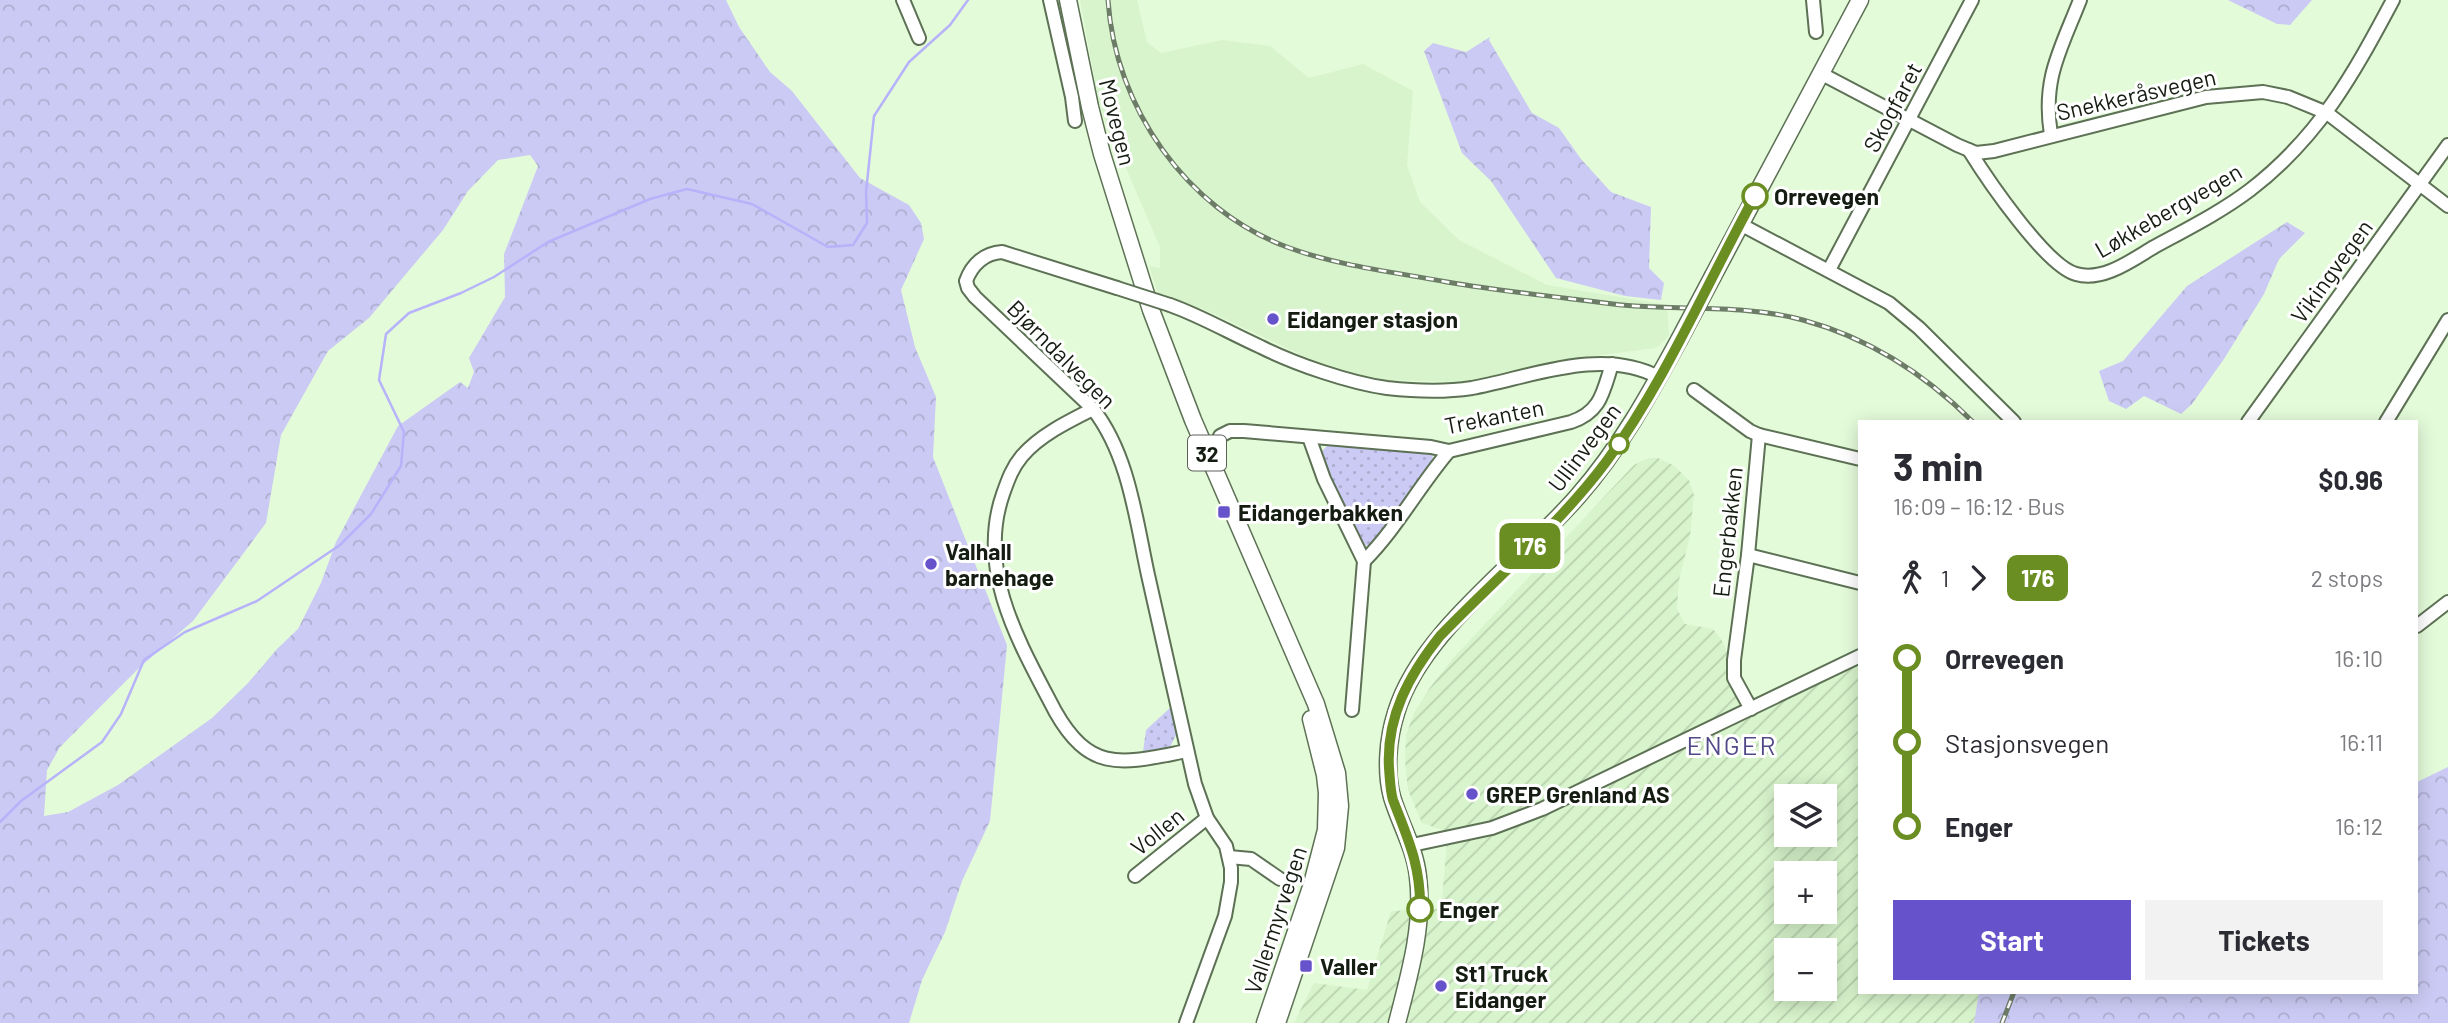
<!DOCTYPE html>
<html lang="en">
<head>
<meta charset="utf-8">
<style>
	:root { --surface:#fff; --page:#f2f2f3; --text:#2b2b33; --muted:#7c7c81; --accent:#6652cb }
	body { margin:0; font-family:Barlow,sans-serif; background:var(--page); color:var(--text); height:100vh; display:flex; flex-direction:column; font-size:26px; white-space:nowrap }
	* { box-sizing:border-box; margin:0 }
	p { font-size:23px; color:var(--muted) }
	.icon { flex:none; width:38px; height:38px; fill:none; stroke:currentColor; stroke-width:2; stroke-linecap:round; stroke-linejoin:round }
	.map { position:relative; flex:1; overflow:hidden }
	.side { position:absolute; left:1858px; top:420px; width:560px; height:574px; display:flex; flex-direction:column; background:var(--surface); border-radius:0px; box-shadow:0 4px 18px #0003 }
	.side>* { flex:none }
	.badge { padding:0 14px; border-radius:10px; font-size:24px; line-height:46px }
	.fabs { position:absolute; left:1774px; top:784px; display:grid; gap:14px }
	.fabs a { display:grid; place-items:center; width:63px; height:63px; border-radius:0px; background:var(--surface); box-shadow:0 4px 18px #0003; font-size:35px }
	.map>.badge { position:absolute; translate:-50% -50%; box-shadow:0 0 0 4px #fff }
	.legs { display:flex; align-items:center; gap:10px; height:77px; padding:0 35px; font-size:23px }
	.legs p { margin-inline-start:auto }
	.overview { display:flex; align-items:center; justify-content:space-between; height:119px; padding:0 35px }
	h1 { font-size:38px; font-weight:700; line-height:52px }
	.action { display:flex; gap:14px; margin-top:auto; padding:14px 35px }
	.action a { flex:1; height:80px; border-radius:0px; background:var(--accent); color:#fff; font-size:28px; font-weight:700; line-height:80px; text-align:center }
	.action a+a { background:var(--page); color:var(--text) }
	ul { padding:0 35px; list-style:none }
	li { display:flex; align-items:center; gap:24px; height:84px; font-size:26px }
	li i { display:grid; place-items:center; width:10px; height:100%; margin:0 9px; background:currentColor }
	li i::after { content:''; width:18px; height:18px; margin:-9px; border:5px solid; border-radius:50%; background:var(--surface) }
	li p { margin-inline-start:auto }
	li:first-child i { background:linear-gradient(#0000 50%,currentColor 0) }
	li:last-child i { background:linear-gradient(currentColor 50%,#0000 0) }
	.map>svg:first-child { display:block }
</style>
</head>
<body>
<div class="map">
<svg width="2448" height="1023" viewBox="0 0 2448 1023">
	<defs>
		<pattern id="industrial-furrows" width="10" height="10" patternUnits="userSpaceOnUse" patternTransform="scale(1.75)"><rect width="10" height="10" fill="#d8f4cc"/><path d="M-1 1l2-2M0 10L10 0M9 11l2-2" fill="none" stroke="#b8d1ae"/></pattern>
		<pattern id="forest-crowns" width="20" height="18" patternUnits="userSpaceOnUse" patternTransform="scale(1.75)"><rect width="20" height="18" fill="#cbcaf4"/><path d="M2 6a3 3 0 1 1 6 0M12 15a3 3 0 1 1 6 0" fill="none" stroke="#adadd0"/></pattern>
		<pattern id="park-dots" width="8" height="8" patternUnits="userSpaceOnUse" patternTransform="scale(1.75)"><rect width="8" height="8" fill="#cbcaf4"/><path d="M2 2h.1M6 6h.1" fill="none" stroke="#adadd0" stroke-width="1.8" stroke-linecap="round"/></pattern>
	</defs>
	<rect width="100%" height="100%" fill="#e4fbda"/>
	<polygon fill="#d8f4cc" points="1080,0 1137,0 1147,42 1161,53 1222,40 1270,46 1309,78 1363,64 1413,91 1407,165 1420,202 1459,240 1547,285 1667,305 1669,336 1656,348 1586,357 1463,382 1376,380 1342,371 1301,355 1210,312 1163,294 1159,297 1149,266 1160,268 1160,247 1122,159 1109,135 1098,98"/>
	<path fill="url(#industrial-furrows)" fill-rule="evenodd" d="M1649,458H1658L1673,465L1689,480L1694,495L1690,536L1679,580L1677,609L1685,624L1713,629L1721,639L1745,692L1756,698L1764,697L1860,652V992H1979L1974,1023H1294L1314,983L1367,990L1391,911L1441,909L1448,832L1422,823L1408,790L1405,760L1406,735L1414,713L1429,689L1453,658L1634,465ZM1787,796H1825V835H1787ZM1787,873H1825V912H1787ZM1787,950H1825V989H1787Z"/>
	<g fill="url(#forest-crowns)" fill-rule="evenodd">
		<path d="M0,0H726L739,27L770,72L792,91L860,178L909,205L921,223L924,239L901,290L915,347L936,397L933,457L1007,645L990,821L962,881L945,932L922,980L909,1023H0ZM530,155L538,166L504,254L505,297L469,358L474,372L468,388L460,382L398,426L336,542L321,583L298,629L277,649L248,683L212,718L118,785L68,812L44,816L47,770L60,747L139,668L193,621L266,523L281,435L328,351L369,318L443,230L468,191L498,160Z"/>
		<polygon points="2228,0 2312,0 2290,25 2277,24"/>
		<polygon points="1490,37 1489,40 1532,113 1559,128 1581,159 1611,192 1651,207 1649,268 1664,283 1661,300 1625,296 1556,278 1491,181 1462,153 1424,51 1433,43 1466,52"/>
		<polygon points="2287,222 2305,233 2279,259 2264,294 2224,359 2192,404 2181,414 2144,396 2126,409 2109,401 2099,371 2123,361 2187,286"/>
		<polygon points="2448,767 2448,1023 1974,1023 1979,992 2417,992 2417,782"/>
	</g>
	<g fill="url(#park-dots)">
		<polygon points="1329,444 1430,452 1433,454 1432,463 1372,546 1362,545 1320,460 1321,452"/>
		<polygon points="1171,707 1177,733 1170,747 1143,752 1146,730"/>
	</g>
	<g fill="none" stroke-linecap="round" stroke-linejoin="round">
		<polyline stroke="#b6b3fa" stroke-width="2.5" points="0,822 21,801 102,742 121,714 144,660 185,632 257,601 340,545 371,514 401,466 404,432 379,380 386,334 409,313 461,293 494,277 548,242 650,199 687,189 752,204 828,247 853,245 867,223 866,192 874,116 909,62 950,25 968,0"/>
		<defs>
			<g id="minor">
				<polyline points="903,0 919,38"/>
				<polyline points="1050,0 1072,97 1075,121"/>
				<polyline points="1813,0 1816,32"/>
				<polyline points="1820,73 1957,145 1976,153 1994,151 2206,97 2263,92 2288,97 2327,113 2448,206"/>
				<path d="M2051,135C2042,79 2060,51 2080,0"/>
				<path d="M1969,150C1987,179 2046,266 2076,274C2103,282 2132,260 2154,247C2187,229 2221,212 2250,190C2319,137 2353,75 2393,0"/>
				<polyline points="1740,224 1889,303 1919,328 2014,422"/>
				<polyline points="1829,270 1972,0"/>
				<path d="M1117,288L1002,252C985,253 972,264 966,281L968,288L975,297L1093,409C1129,455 1136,520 1148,575C1164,645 1179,715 1195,784L1207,818L1226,846L1231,868V882L1225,916L1186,1023"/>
				<path d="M1170,305C1201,316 1230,333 1261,347C1295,364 1350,383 1387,388C1414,391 1446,392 1472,388C1531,377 1601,347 1658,377"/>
				<polyline points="1694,390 1750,431 1759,435 1860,459"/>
				<path d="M1093,409C1069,421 1040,435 1022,456C1012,468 1008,480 1003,494C976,571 1020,644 1055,711C1091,775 1124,763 1187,751"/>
				<polyline points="2248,422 2448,145"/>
				<polyline points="2386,422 2448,320"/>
				<path d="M1220,436L1230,431H1244L1431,447L1449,451L1571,422C1601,412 1603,392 1612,364"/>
				<polyline points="1309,437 1324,479 1364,561 1352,710"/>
				<polyline points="1748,555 1860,583"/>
				<path d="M1364,561C1397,528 1419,486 1449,451"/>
				<polyline points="2417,626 2448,602"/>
				<polyline points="1751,709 1734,678 1734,660 1748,555 1759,435"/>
				<polyline points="1412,845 1492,828 1542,809 1860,656"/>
				<polyline points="1229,857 1251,859 1280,879"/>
				<polyline points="1135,876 1207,818"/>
			</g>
			<g id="major">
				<polyline points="1068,0 1090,107 1102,154 1151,310 1193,420 1316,704 1337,773 1340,806 1336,848 1277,1023"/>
				<polyline points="1713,276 1860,0"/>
				<polyline points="1265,1023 1312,884 1326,830 1327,793 1325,775 1311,719"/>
				<path d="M1397,1023C1409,976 1424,926 1418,877C1415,848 1400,824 1392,797C1385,771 1388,738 1396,713C1420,631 1523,560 1578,496C1620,448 1649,395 1679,340"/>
			</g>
		</defs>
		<use href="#minor" stroke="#5d7155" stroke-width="16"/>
		<use href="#major" stroke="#5d7155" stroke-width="19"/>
		<use href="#minor" stroke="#fff" stroke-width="12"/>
		<use href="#major" stroke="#fff" stroke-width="16"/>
		<defs>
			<g id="rail">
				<path d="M1108,0C1115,107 1186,209 1287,247C1338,266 1394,272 1447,282C1488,289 1530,294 1572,299C1593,301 1614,305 1635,306C1691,310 1748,305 1803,320C1869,338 1925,374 1973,422"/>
				<polyline points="2002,1023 2014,992"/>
			</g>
		</defs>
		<use href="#rail" stroke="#6d7c67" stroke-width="5"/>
		<use href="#rail" stroke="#fff" stroke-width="2.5" stroke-dasharray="8" stroke-linecap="butt"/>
		<defs>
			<polyline id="minor-bridge" points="1117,288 1170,305"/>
			<polyline id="major-bridge" points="1679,340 1713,276"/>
		</defs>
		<use href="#minor-bridge" stroke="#5d7155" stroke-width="16" stroke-linecap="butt"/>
		<use href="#major-bridge" stroke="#5d7155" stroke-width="19" stroke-linecap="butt"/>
		<use href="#minor-bridge" stroke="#fff" stroke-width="12"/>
		<use href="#major-bridge" stroke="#fff" stroke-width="16"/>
	</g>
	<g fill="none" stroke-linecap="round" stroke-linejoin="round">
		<defs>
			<path id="line-1" d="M1420,909C1421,866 1408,839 1393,800C1390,790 1390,779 1389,768C1386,717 1409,675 1440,636C1495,579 1558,526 1606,462C1665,382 1707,283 1755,196"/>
		</defs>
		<use href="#line-1" stroke="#fff" stroke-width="16"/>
		<use href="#line-1" stroke="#6b8e23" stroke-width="10"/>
	</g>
	<g fill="#fff" stroke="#6b8e23" stroke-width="3.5">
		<circle cx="1755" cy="196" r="12"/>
		<circle cx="1619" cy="444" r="9"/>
		<circle cx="1420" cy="909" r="12"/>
	</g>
	<g fill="#6652cb" stroke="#fff" stroke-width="2.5">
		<circle cx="1273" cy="319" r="7"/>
		<rect x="1217" y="505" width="14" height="14" rx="3.5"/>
		<circle cx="931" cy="564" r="7"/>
		<circle cx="1472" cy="794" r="7"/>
		<rect x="1299" y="959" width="14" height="14" rx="3.5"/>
		<circle cx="1441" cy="986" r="7"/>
	</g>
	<g text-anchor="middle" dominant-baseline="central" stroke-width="6" stroke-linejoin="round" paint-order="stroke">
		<rect fill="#fff" stroke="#5b6159" stroke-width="2" x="1188" y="435.5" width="38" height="35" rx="5"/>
		<g font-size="21" font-weight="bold" fill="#151d12">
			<text x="1207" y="453">32</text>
		</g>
		<g font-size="23" fill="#151d12" stroke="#fff">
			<text transform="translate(2136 94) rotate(-13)">Snekkeråsvegen</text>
			<text transform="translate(1892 107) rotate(-62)">Skogfaret</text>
			<text transform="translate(1118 122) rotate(76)">Movegen</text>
			<text transform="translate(2168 210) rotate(-30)">Løkkebergvegen</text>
			<text transform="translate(2331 271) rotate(-54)">Vikingvegen</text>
			<text transform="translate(1062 354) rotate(45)">Bjørndalvegen</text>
			<text transform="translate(1494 416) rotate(-11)">Trekanten</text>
			<text transform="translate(1584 447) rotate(-53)">Ullinvegen</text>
			<text transform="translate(1727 532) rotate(-84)">Engerbakken</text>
			<text transform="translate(1157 831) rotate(-39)">Vollen</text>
			<text transform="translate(1275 920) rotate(-72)">Vallermyrvegen</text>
		</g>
		<g font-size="23" font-weight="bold" fill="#151d12" stroke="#fff" text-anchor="start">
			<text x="1774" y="196">Orrevegen</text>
			<text x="1439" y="909">Enger</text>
		</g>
		<g font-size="23" font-weight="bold" fill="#151d12" stroke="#fff" text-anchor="start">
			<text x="1287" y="319">Eidanger stasjon</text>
			<text x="1238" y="512">Eidangerbakken</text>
			<text x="945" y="551">Valhall<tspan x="945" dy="26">barnehage</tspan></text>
			<text x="1486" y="794">GREP Grenland AS</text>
			<text x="1320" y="966">Valler</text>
			<text x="1455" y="973">St1 Truck<tspan x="1455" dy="26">Eidanger</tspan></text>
		</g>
		<g font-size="26" letter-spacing="2" fill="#4f4988" stroke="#fff">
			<text x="1732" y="744">ENGER</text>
		</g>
	</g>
</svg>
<div class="fabs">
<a><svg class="icon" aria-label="layers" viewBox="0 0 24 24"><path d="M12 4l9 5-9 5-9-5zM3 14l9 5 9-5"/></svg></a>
<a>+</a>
<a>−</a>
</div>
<b class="badge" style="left:1530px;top:546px;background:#6b8e23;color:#fff">176</b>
<section class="side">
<div class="overview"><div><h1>3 min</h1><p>16:09 – 16:12 · Bus</p></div><b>$0.96</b></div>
<div class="legs"><svg class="icon" aria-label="walk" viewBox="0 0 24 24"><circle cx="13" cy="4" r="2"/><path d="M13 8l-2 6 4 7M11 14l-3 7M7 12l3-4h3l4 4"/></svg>1<svg class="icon" aria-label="forward" viewBox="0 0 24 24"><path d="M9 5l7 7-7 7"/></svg><b class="badge" style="background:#6b8e23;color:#fff">176</b><p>2 stops</p></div>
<ul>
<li><i style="color:#6b8e23"></i><b>Orrevegen</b><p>16:10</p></li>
<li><i style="color:#6b8e23"></i><span>Stasjonsvegen</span><p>16:11</p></li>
<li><i style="color:#6b8e23"></i><b>Enger</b><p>16:12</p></li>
</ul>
<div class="action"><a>Start</a><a>Tickets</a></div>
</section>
</div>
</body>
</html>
